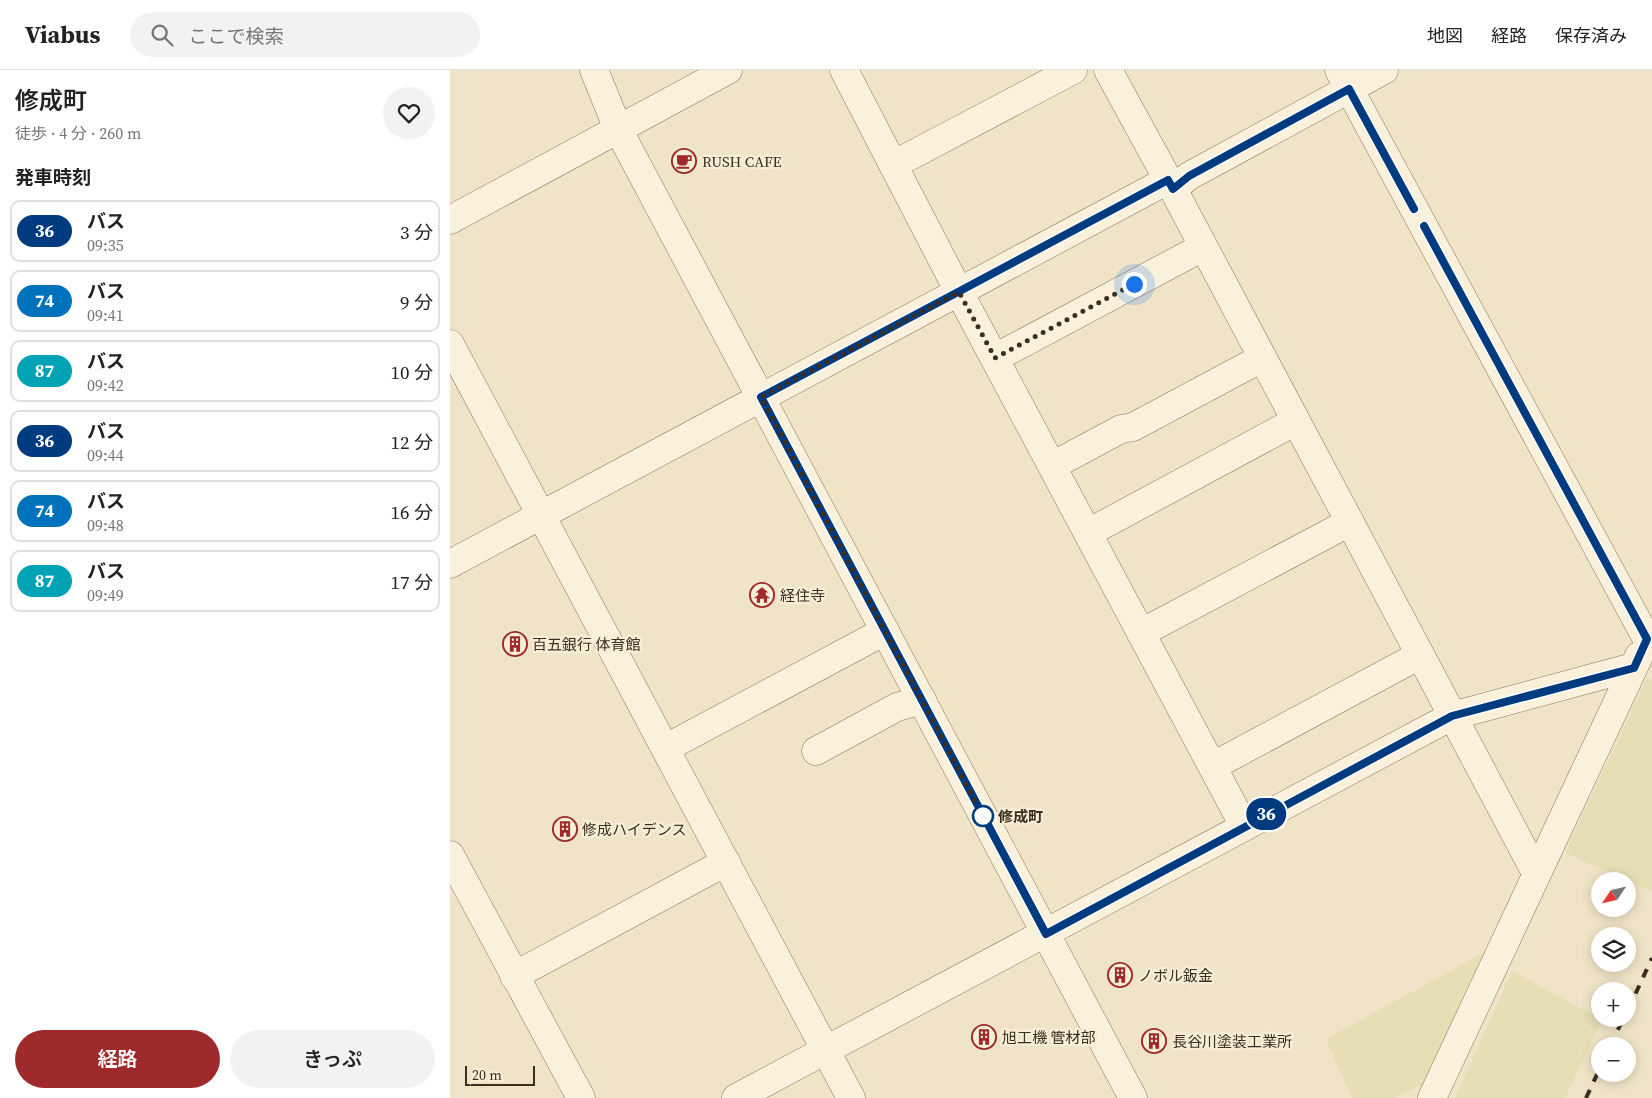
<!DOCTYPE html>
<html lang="ja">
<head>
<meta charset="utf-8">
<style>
	:root { --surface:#fff; --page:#f2f2f2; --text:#222; --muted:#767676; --line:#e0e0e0; --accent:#9e2a2b }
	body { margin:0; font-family:"Source Serif 4","Noto Sans JP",serif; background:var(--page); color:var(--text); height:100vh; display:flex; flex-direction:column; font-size:19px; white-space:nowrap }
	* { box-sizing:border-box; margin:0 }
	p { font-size:16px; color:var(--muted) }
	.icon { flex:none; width:28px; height:28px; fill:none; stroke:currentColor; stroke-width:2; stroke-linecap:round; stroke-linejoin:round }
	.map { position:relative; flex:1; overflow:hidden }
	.drawer { display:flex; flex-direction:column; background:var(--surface); width:450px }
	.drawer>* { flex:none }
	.badge { padding:0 10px; border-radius:16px; font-size:18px; line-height:32px }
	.needle { width:32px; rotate:235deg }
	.controls { position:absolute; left:1141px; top:802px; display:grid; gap:10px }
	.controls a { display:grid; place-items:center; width:45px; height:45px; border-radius:50%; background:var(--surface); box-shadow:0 2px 12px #0003; font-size:25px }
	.scale { position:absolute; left:15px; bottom:12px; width:70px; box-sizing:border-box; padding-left:5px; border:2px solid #3d2e20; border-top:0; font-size:14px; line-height:18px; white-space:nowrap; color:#3d2e20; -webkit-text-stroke:4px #f7eed8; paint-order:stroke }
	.you { position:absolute; width:25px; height:25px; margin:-12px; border:4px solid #fff; border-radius:50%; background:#1a73e8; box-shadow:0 0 0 8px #1a73e833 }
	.map>.badge { position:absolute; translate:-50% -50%; box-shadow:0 0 0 2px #fff }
	h2 { padding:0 15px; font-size:19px; line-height:45px }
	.round { display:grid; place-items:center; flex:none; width:52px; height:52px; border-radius:26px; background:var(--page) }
	.summary { display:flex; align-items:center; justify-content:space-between; height:85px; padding:0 15px }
	h1 { font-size:24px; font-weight:600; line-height:38px }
	.cta { display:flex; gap:10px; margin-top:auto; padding:10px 15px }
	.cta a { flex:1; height:58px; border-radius:30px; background:var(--accent); color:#fff; font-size:20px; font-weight:600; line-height:58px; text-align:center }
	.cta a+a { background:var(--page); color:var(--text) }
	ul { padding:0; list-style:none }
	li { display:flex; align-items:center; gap:15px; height:62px; margin:0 10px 8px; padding:0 5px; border:2px solid var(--line); border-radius:10px }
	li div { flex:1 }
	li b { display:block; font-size:19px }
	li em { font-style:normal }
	li .badge { min-width:55px; font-weight:700; text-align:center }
	header { display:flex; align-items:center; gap:30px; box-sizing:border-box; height:70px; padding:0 25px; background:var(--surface); border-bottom:1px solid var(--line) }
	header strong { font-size:24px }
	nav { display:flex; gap:28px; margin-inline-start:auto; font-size:18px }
	.search { width:350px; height:45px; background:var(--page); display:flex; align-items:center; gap:12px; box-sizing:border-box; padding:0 18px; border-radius:28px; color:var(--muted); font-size:19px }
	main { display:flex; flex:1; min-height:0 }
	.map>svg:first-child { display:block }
</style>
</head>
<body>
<header>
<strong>Viabus</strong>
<div class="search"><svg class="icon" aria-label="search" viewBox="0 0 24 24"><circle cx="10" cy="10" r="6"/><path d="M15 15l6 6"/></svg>ここで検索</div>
<nav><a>地図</a><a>経路</a><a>保存済み</a></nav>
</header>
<main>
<section class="drawer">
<div class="summary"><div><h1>修成町</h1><p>徒歩 · 4 分 · 260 m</p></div><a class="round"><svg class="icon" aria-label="heart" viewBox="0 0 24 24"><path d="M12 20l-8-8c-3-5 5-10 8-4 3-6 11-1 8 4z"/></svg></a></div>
<h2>発車時刻</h2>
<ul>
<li><span class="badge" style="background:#003b80;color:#fff">36</span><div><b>バス</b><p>09:35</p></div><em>3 分</em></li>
<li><span class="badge" style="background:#0072bc;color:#fff">74</span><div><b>バス</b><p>09:41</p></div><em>9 分</em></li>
<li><span class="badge" style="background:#00a3b4;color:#fff">87</span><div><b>バス</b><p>09:42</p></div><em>10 分</em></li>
<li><span class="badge" style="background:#003b80;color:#fff">36</span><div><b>バス</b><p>09:44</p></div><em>12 分</em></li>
<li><span class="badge" style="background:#0072bc;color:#fff">74</span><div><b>バス</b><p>09:48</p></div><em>16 分</em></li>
<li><span class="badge" style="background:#00a3b4;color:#fff">87</span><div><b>バス</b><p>09:49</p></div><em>17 分</em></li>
</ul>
<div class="cta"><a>経路</a><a>きっぷ</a></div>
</section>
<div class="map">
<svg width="1202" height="1028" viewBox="0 0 1202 1028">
	<rect width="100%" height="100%" fill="#f0e4c8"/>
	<g fill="#e6deb5">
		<polygon points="1197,608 1202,610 1202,821 1115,783"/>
		<polygon points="1055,871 986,1008 944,1028 902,1028 876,969"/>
		<polygon points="1062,901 1152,950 1115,1028 1005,1028"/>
	</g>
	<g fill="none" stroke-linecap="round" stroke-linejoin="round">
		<defs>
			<g id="minor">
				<polyline points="144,0 168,59 683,1028"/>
				<polyline points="394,0 509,222 794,756"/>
				<polyline points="658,0 723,119 1086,803"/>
				<polyline points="889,0 1197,569"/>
				<polyline points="443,95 623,0"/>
				<polyline points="723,119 739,106 934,0"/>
				<polyline points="0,150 278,0"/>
				<polyline points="0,274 401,1028"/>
				<polyline points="545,288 753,177"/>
				<polyline points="602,396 671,359 683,357 812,288"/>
				<polyline points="638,463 846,351"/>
				<polyline points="0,494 718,110"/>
				<polyline points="691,563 900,452"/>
				<polyline points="216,678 435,561"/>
				<polyline points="366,681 447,637 472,630"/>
				<polyline points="763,696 970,585"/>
				<polyline points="0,785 131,1028"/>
				<polyline points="64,906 276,792"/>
				<polyline points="286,1028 1002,646 1183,597"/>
				<polyline points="982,1028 1189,586"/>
			</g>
		</defs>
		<use href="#minor" stroke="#8d765c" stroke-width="29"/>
		<use href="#minor" stroke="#faf1dc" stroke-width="28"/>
		<g stroke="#3d2e20" stroke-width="4" stroke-dasharray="9 9" stroke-linecap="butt">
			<polyline points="1178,940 1202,888"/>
			<polyline points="1160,976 1173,949"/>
			<polyline points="1136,1028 1150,998"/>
		</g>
	</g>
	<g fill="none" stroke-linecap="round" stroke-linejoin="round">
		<defs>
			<polyline id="line" points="964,139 899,19 739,106 723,119 718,110 311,327 596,864 1002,646 1184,598 1197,569 974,156"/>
		</defs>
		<use href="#line" stroke="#fff" stroke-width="11"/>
		<use href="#line" stroke="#003b80" stroke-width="8"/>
		<polyline stroke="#3d2e20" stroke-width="5" stroke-dasharray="0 9" points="533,746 311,327 509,222 545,288 684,214"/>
	</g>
	<defs>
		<symbol id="cafe-ring" viewBox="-11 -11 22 22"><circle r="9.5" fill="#f7eed8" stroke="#9e2a2b" stroke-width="1.5"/><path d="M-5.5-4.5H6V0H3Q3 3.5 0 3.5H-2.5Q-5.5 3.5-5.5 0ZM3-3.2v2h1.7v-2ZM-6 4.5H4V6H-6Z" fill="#9e2a2b"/></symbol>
		<symbol id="temple-ring" viewBox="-11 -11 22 22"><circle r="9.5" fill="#f7eed8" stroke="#9e2a2b" stroke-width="1.5"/><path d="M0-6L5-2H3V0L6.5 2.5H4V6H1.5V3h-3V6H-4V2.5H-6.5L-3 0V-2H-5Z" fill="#9e2a2b"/></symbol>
		<symbol id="building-ring" viewBox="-11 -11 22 22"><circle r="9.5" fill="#f7eed8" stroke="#9e2a2b" stroke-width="1.5"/><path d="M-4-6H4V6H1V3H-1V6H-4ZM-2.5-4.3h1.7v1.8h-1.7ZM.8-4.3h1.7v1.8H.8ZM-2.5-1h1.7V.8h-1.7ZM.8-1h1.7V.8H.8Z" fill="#9e2a2b"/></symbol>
	</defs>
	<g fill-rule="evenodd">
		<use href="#cafe-ring" x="220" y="77" width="28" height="28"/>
		<use href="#temple-ring" x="298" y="511" width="28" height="28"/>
		<use href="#building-ring" x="51" y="560" width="28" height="28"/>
		<use href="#building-ring" x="101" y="745" width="28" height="28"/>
		<use href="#building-ring" x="656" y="891" width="28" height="28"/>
		<use href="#building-ring" x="520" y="953" width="28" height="28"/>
		<use href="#building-ring" x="690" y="957" width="28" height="28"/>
	</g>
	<circle fill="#fff" stroke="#003b80" stroke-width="2.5" cx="533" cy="746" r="10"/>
	<g text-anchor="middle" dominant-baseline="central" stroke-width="4.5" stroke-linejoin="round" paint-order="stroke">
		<g font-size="15" fill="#3d2e20" stroke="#f7eed8" text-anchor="start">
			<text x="252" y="91">RUSH CAFE</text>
			<text x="330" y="525">経住寺</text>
			<text x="82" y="574">百五銀行 体育館</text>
			<text x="132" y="759">修成ハイデンス</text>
			<text x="688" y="905">ノボル鈑金</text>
			<text x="552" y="967">旭工機 管材部</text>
			<text x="722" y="971">長谷川塗装工業所</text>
		</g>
		<g font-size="15" font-weight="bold" fill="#3d2e20" stroke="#f7eed8" text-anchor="start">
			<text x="548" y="746">修成町</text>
		</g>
	</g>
</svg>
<div class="controls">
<a><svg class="needle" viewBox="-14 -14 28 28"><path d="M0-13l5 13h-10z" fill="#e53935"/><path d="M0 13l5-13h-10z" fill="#767676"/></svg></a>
<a><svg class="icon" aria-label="layers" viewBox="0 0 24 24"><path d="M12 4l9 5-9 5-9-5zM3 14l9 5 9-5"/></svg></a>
<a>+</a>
<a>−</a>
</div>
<div class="scale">20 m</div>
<div class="you" style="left:684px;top:214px"></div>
<b class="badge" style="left:816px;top:744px;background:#003b80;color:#fff">36</b>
</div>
</main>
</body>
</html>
